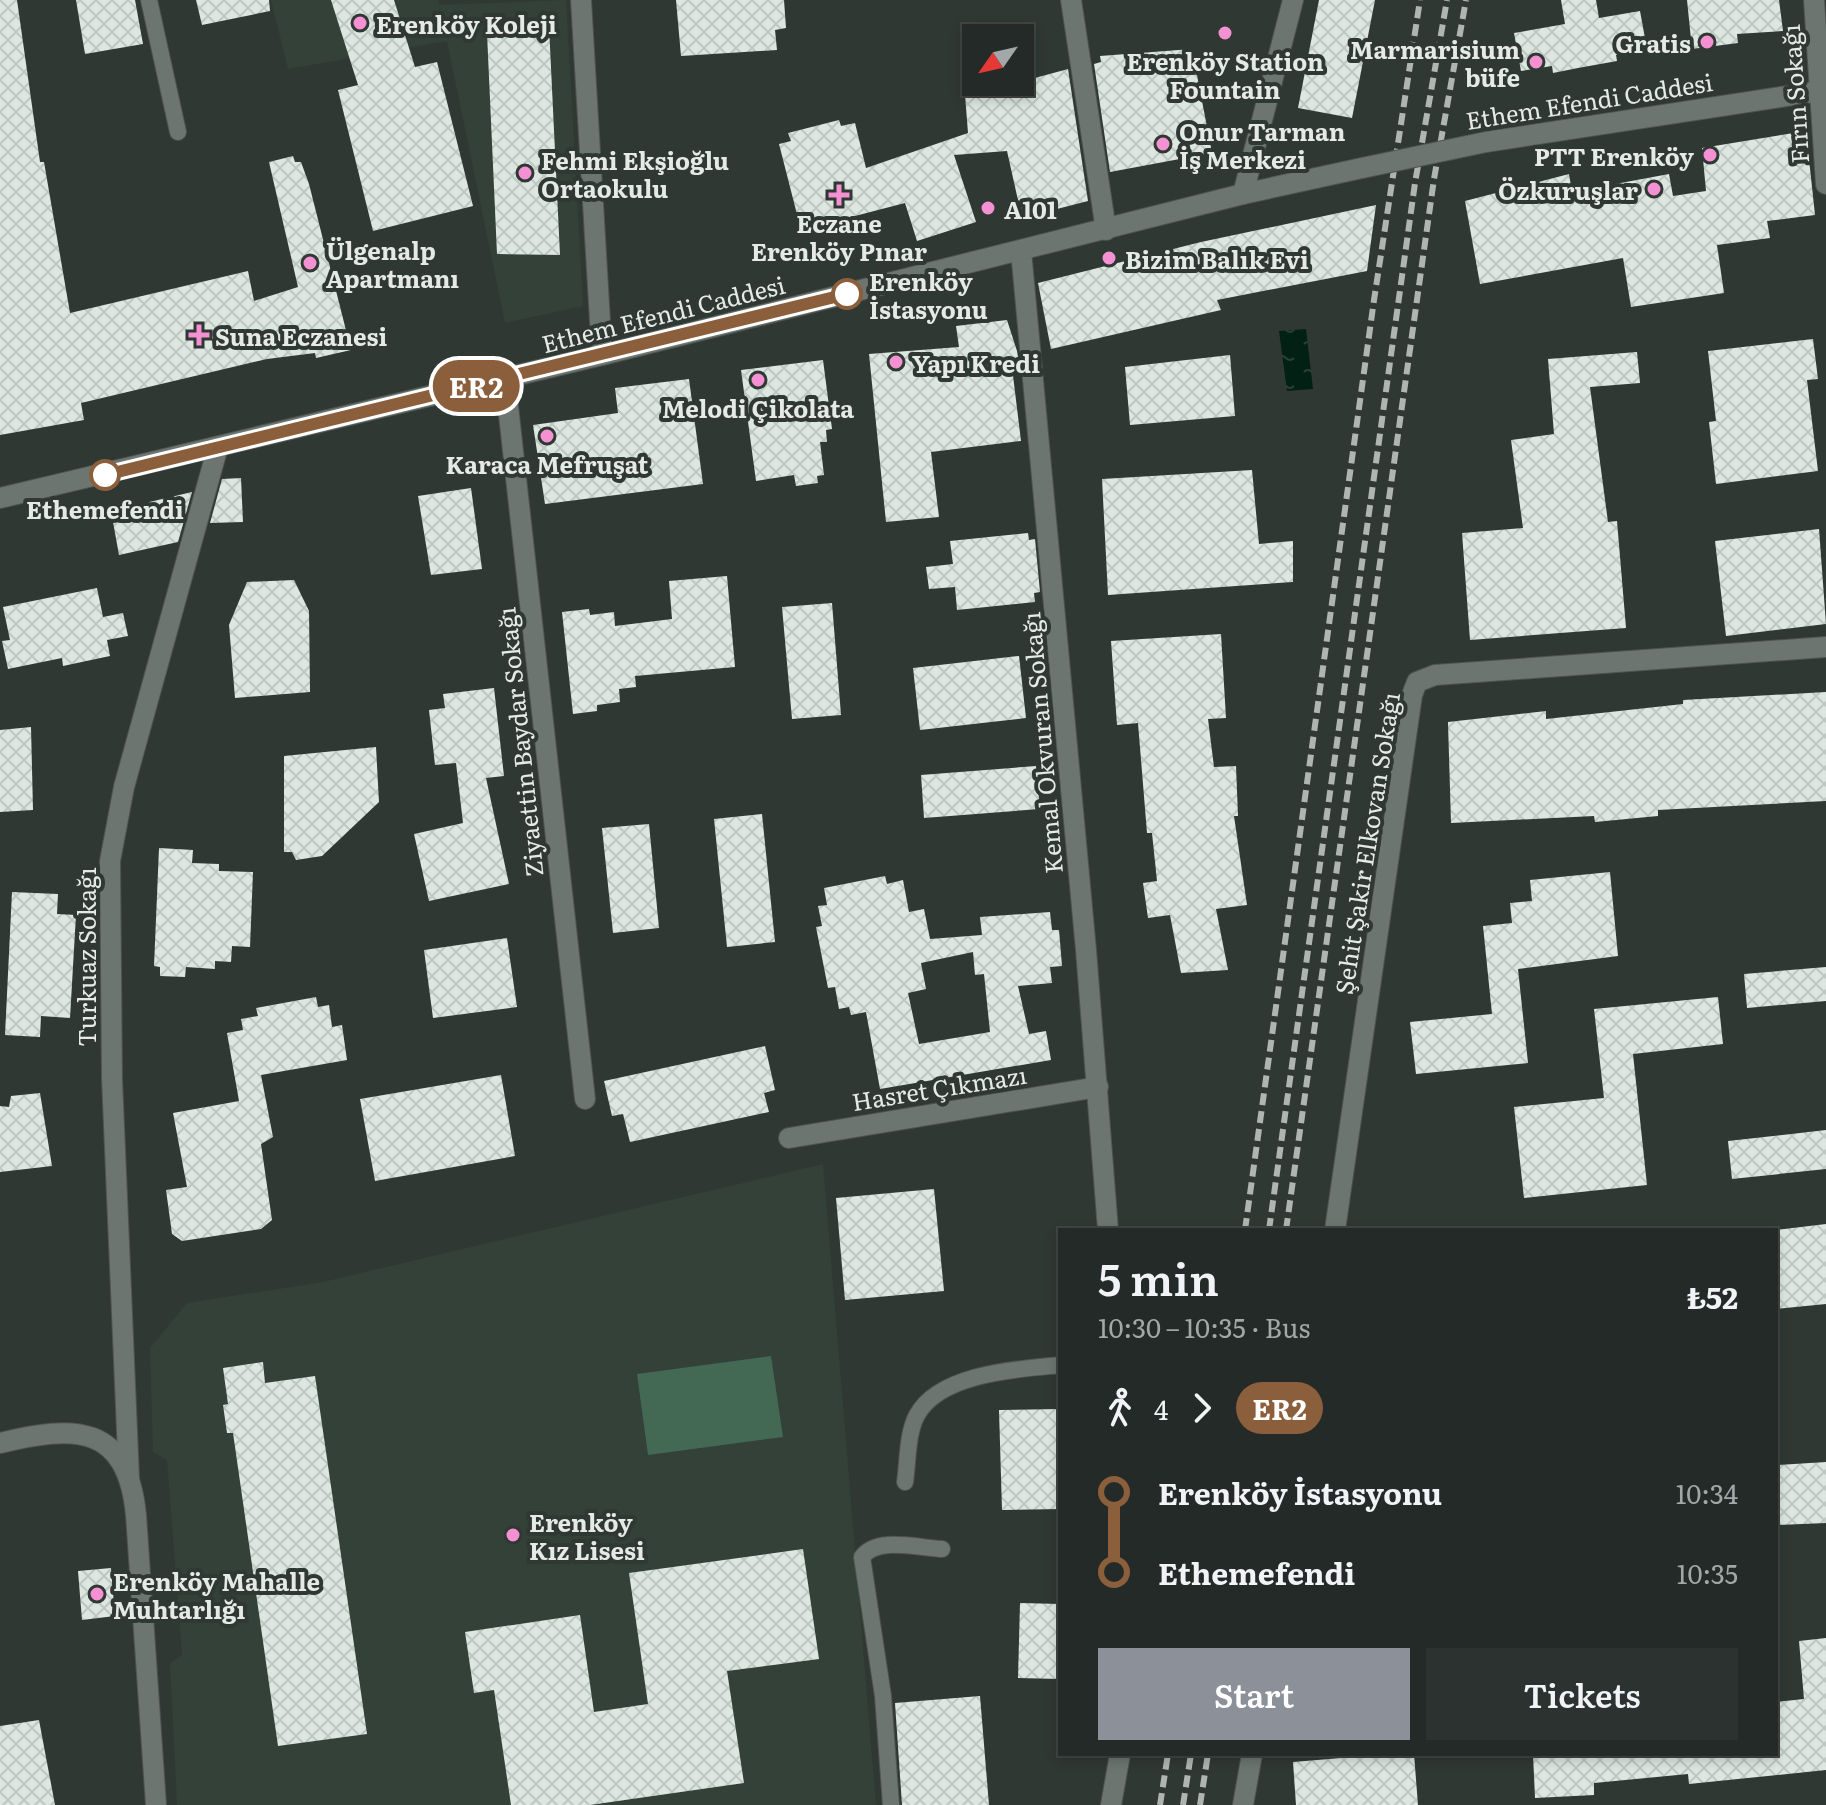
<!DOCTYPE html>
<html lang="en">
<head>
<meta charset="utf-8">
<style>
	:root { --surface:#242a27; --page:#2c322f; --text:#f1f3f6; --muted:#a3a7a7; --line:#414644; --accent:#8c9099 }
	body { margin:0; font-family:Literata,serif; background:var(--page); color:var(--text); height:100vh; display:flex; flex-direction:column; font-size:30px; white-space:nowrap }
	* { box-sizing:border-box; margin:0 }
	p { font-size:26px; color:var(--muted) }
	.icon { flex:none; width:44px; height:44px; fill:none; stroke:currentColor; stroke-width:2; stroke-linecap:round; stroke-linejoin:round }
	.map { position:relative; flex:1; overflow:hidden }
	.panel { position:absolute; left:1058px; top:1228px; width:720px; height:528px; display:flex; flex-direction:column; background:var(--surface); border-radius:0px; box-shadow:0 4px 12px #0003,0 0 0 2px var(--line) }
	.panel>* { flex:none }
	.badge { padding:0 16px; border-radius:26px; font-size:28px; line-height:52px }
	.needle { width:52px; rotate:236deg }
	.controls { position:absolute; left:962px; top:24px; display:grid; gap:16px }
	.controls a { display:grid; place-items:center; width:72px; height:72px; border-radius:0px; background:var(--surface); box-shadow:0 4px 12px #0003,0 0 0 2px var(--line); font-size:40px }
	.map>.badge { position:absolute; translate:-50% -50%; box-shadow:0 0 0 4px #fff }
	.legs { display:flex; align-items:center; gap:12px; height:88px; padding:0 40px; font-size:26px }
	.legs p { margin-inline-start:auto }
	.overview { display:flex; align-items:center; justify-content:space-between; height:136px; padding:0 40px }
	h1 { font-size:44px; font-weight:600; line-height:60px }
	.cta { display:flex; gap:16px; margin-top:auto; padding:16px 40px }
	.cta a { flex:1; height:92px; border-radius:0px; background:var(--accent); color:#fff; font-size:32px; font-weight:600; line-height:92px; text-align:center }
	.cta a+a { background:var(--page); color:var(--text) }
	ul { padding:0 40px; list-style:none }
	li { display:flex; align-items:center; gap:28px; height:80px; font-size:30px }
	li i { display:grid; place-items:center; width:12px; height:100%; margin:0 10px; background:currentColor }
	li i::after { content:''; width:20px; height:20px; margin:-10px; border:6px solid; border-radius:50%; background:var(--surface) }
	li p { margin-inline-start:auto }
	li:first-child i { background:linear-gradient(#0000 50%,currentColor 0) }
	li:last-child i { background:linear-gradient(currentColor 50%,#0000 0) }
	.map>svg:first-child { display:block }
</style>
</head>
<body>
<div class="map">
<svg width="1826" height="1805" viewBox="0 0 1826 1805">
	<defs>
		<pattern id="water-ripples" width="26" height="14" patternUnits="userSpaceOnUse" patternTransform="scale(2)"><rect width="26" height="14" fill="#022013"/><path d="M2 4q2-2 4 0t4 0M15 11q2-2 4 0t4 0" fill="none" stroke="#274135"/></pattern>
		<pattern id="building-cross-hatch" width="8" height="8" patternUnits="userSpaceOnUse" patternTransform="scale(2)"><rect width="8" height="8" fill="#dde7e1"/><path d="M0 0l8 8M0 8l8-8" fill="none" stroke="#bfc7c2"/></pattern>
	</defs>
	<rect width="100%" height="100%" fill="#303834"/>
	<g fill="#334139">
		<polygon points="271,0 438,0 440,5 566,0 583,306 505,323 447,41 288,69"/>
		<polygon points="823,1164 876,1805 177,1805 170,1663 182,1655 167,1460 153,1452 150,1348 187,1303 323,1282"/>
	</g>
	<polygon fill="#436955" points="771,1356 783,1437 648,1455 637,1374"/>
	<polygon fill="url(#water-ripples)" points="1306,329 1313,389 1287,391 1279,331"/>
	<g fill="url(#building-cross-hatch)" fill-rule="evenodd">
		<polygon points="0,0 17,0 40,162 44,162 70,313 248,271 254,301 298,287 269,162 293,156 295,162 301,162 309,184 351,350 316,358 315,353 267,359 81,403 84,420 0,435"/>
		<polygon points="76,0 135,0 143,44 85,54"/>
		<polygon points="196,0 269,0 270,11 202,25"/>
		<polygon points="331,0 394,0 415,67 437,62 473,206 373,231 338,90 358,85"/>
		<polygon points="676,0 784,0 786,28 775,30 777,50 681,56"/>
		<polygon points="1319,0 1375,0 1352,118 1298,108"/>
		<polygon points="1561,0 1596,0 1599,18 1640,11 1647,49 1616,55 1617,61 1578,68 1553,73 1552,66 1521,71 1514,33 1565,24"/>
		<polygon points="1687,0 1779,0 1783,31 1737,34 1738,43 1692,49"/>
		<polygon points="549,26 560,255 497,254 487,33"/>
		<polygon points="1192,49 1212,153 1110,172 1094,64 1101,62 1100,56"/>
		<polygon points="1068,69 1088,201 1022,218 1007,151 954,155 976,222 917,241 905,203 801,230 779,144 791,141 788,133 839,120 841,126 855,123 866,168 968,133 964,82 1020,82"/>
		<polygon points="1806,131 1815,215 1767,221 1770,238 1717,245 1724,293 1631,307 1623,258 1480,284 1465,201 1569,174 1572,192 1669,174 1673,196 1706,191 1702,148"/>
		<polygon points="1376,205 1367,271 1217,300 1221,310 1051,349 1038,283 1201,242"/>
		<polygon points="1007,320 1017,351 1018,357 1011,359 1021,441 931,452 939,517 886,522 869,354 959,347 956,326"/>
		<polygon points="1813,339 1818,379 1807,380 1818,471 1716,484 1709,422 1716,421 1708,351"/>
		<polygon points="1637,352 1640,383 1590,387 1608,522 1617,521 1626,628 1470,640 1462,533 1523,528 1511,440 1554,434 1548,359"/>
		<polygon points="1230,355 1235,416 1130,425 1125,367"/>
		<polygon points="823,360 832,429 826,430 827,442 820,442 824,475 817,476 818,483 796,486 794,475 756,481 741,370"/>
		<polygon points="689,379 703,484 545,504 533,425 618,413 615,388"/>
		<polygon points="1252,470 1259,544 1293,541 1293,582 1108,595 1102,479"/>
		<polygon points="241,478 243,522 210,523 222,479"/>
		<polygon points="471,488 482,569 431,575 418,496"/>
		<polygon points="192,492 178,542 119,555 111,511"/>
		<polygon points="1819,529 1826,624 1726,636 1715,541"/>
		<polygon points="1028,533 1029,540 1035,539 1040,592 1034,593 1035,602 957,610 955,587 929,589 926,567 953,564 950,541"/>
		<polygon points="727,576 735,667 635,676 636,687 619,689 620,702 597,705 597,711 573,714 562,612 589,609 590,615 614,612 615,626 672,619 669,581"/>
		<polygon points="294,580 309,611 310,692 235,698 229,625 247,582"/>
		<polygon points="97,588 103,617 123,613 128,636 107,640 110,656 63,666 62,658 8,669 2,641 10,640 3,607"/>
		<polygon points="832,603 841,715 792,719 782,607"/>
		<polygon points="1221,634 1226,718 1208,719 1214,767 1236,766 1238,816 1234,816 1247,905 1216,909 1228,970 1181,973 1170,915 1148,918 1143,883 1157,881 1152,833 1147,833 1138,723 1117,725 1111,641"/>
		<polygon points="1019,656 1026,718 920,730 913,668"/>
		<polygon points="494,688 504,776 486,778 509,884 429,901 414,834 463,823 456,763 435,765 429,710 445,708 443,694"/>
		<polygon points="1826,692 1826,801 1658,810 1658,816 1595,822 1594,816 1451,823 1448,722 1546,711 1546,719 1683,704 1683,700"/>
		<polygon points="31,727 33,810 0,812 0,730"/>
		<polygon points="376,747 379,802 322,856 296,860 292,852 284,852 284,756"/>
		<polygon points="1036,766 1040,809 924,818 921,775"/>
		<polygon points="762,814 775,942 727,947 714,819"/>
		<polygon points="649,824 659,928 613,933 602,828"/>
		<polygon points="159,848 193,850 192,863 219,864 219,871 253,872 250,947 232,946 231,962 215,961 215,969 186,967 185,977 160,976 160,967 154,966"/>
		<polygon points="1610,872 1618,956 1518,969 1528,1063 1416,1074 1410,1022 1492,1014 1483,926 1512,923 1510,903 1532,901 1530,880"/>
		<path d="M885,876L887,884L903,880L909,912L924,909L930,939L982,935L980,917L1050,912L1052,930H1059L1062,966L1050,967L1052,983L1018,986L1029,1034L1046,1031L1051,1060L880,1089L866,1012L851,1015L849,1007L839,1009L835,987L828,988L816,927L822,926L818,906L827,905L824,888ZM973,952L975,975L984,974L990,1032L919,1044L908,993L926,989L921,963Z"/>
		<polygon points="12,892 58,894 57,914 76,915 70,1018 41,1016 40,1037 5,1035"/>
		<polygon points="507,938 517,1007 433,1018 424,950"/>
		<polygon points="1826,967 1826,1001 1747,1008 1744,974"/>
		<polygon points="316,997 318,1007 329,1005 332,1027 342,1025 347,1060 261,1075 273,1137 261,1144 272,1220 261,1229 182,1241 172,1234 166,1190 187,1187 173,1113 239,1101 227,1033 243,1030 241,1019 258,1016 256,1008"/>
		<polygon points="1718,997 1723,1044 1633,1054 1647,1185 1524,1198 1514,1107 1604,1098 1594,1009"/>
		<polygon points="765,1046 775,1090 764,1093 769,1112 630,1142 623,1114 612,1116 604,1081"/>
		<polygon points="501,1075 515,1156 375,1181 360,1099"/>
		<polygon points="40,1093 52,1166 0,1172 0,1106 9,1107 11,1096"/>
		<polygon points="1826,1130 1826,1169 1732,1179 1728,1141"/>
		<polygon points="934,1189 944,1291 845,1300 836,1198"/>
		<polygon points="1826,1224 1826,1304 1776,1309 1776,1230"/>
		<polygon points="263,1362 265,1383 315,1376 367,1734 278,1746 233,1433 227,1433 223,1405 228,1404 223,1368"/>
		<polygon points="1060,1409 1060,1509 1002,1510 999,1410"/>
		<polygon points="1826,1462 1826,1523 1776,1525 1776,1465"/>
		<polygon points="803,1549 819,1659 727,1671 744,1783 590,1805 511,1805 494,1690 474,1693 465,1632 580,1615 594,1712 648,1704 629,1573"/>
		<polygon points="111,1568 115,1616 82,1620 78,1571"/>
		<polygon points="1020,1603 1060,1604 1060,1679 1018,1678"/>
		<polygon points="1826,1638 1826,1770 1689,1784 1688,1774 1594,1783 1594,1795 1535,1798 1533,1754 1776,1754 1776,1702 1804,1699 1799,1641"/>
		<polygon points="980,1696 989,1805 902,1805 895,1703"/>
		<polygon points="39,1720 55,1805 0,1805 0,1726"/>
		<polygon points="1389,1754 1414,1754 1418,1805 1296,1805 1293,1762"/>
	</g>
	<g fill="none" stroke-linecap="round" stroke-linejoin="round">
		<defs>
			<g id="service">
				<polyline points="149,0 178,132"/>
				<path d="M905,1482C908,1462 907,1433 917,1415C940,1373 1019,1369 1060,1365"/>
				<path d="M891,1805L883,1696L862,1557C877,1536 918,1548 942,1549"/>
			</g>
			<g id="minor">
				<polyline points="581,0 602,355"/>
				<polyline points="1071,0 1106,230"/>
				<polyline points="1814,0 1826,184"/>
				<polyline points="1243,194 1293,0"/>
				<polyline points="1021,251 1086,950 1108,1230"/>
				<polyline points="505,379 585,1099"/>
				<polyline points="789,1138 1098,1087"/>
				<polyline points="1335,1230 1412,695 1417,682 1435,675 1826,647"/>
				<path d="M0,1443C74,1425 127,1423 136,1515L156,1805"/>
				<polyline points="129,1478 112,1079 110,861 124,787 217,450"/>
				<polyline points="1111,1805 1120,1754"/>
				<polyline points="1243,1805 1252,1754"/>
			</g>
			<g id="secondary">
				<polyline points="1486,142 1826,90"/>
				<polyline points="0,498 602,355 1243,194 1362,168"/>
			</g>
		</defs>
		<use href="#service" stroke="#4d5450" stroke-width="18"/>
		<use href="#minor" stroke="#4d5450" stroke-width="22"/>
		<use href="#secondary" stroke="#4d5450" stroke-width="22"/>
		<use href="#service" stroke="#6c7570" stroke-width="16"/>
		<use href="#minor" stroke="#6c7570" stroke-width="20"/>
		<use href="#secondary" stroke="#6c7570" stroke-width="20"/>
		<g stroke="#afb5b1" stroke-width="6" stroke-dasharray="12 6" stroke-linecap="butt">
			<polyline points="1245,1230 1374,300 1420,0"/>
			<polyline points="1269,1230 1415,183 1447,0"/>
			<polyline points="1286,1230 1434,179 1466,0"/>
			<polyline points="1160,1805 1168,1754"/>
			<polyline points="1183,1805 1191,1754"/>
			<polyline points="1200,1805 1208,1754"/>
		</g>
		<defs>
			<polyline id="secondary-bridge" points="1362,168 1486,142"/>
		</defs>
		<use href="#secondary-bridge" stroke="#4d5450" stroke-width="22" stroke-linecap="butt"/>
		<use href="#secondary-bridge" stroke="#6c7570" stroke-width="20"/>
	</g>
	<g fill="none" stroke-linecap="round" stroke-linejoin="round">
		<defs>
			<polyline id="line-1" points="105,475 847,294"/>
		</defs>
		<use href="#line-1" stroke="#fff" stroke-width="18"/>
		<use href="#line-1" stroke="#8b5e3c" stroke-width="12"/>
	</g>
	<g fill="#f491d3" stroke="#303834" stroke-width="3">
		<circle cx="360" cy="23" r="8"/>
		<circle cx="1225" cy="33" r="8"/>
		<circle cx="1707" cy="42" r="8"/>
		<circle cx="1536" cy="62" r="8"/>
		<circle cx="1163" cy="144" r="8"/>
		<circle cx="1710" cy="155" r="8"/>
		<circle cx="525" cy="173" r="8"/>
		<circle cx="1654" cy="189" r="8"/>
		<path d="M835 183h8v8h8v8h-8v8h-8v-8h-8v-8h8z"/>
		<circle cx="988" cy="208" r="8"/>
		<circle cx="1109" cy="258" r="8"/>
		<circle cx="310" cy="263" r="8"/>
		<path d="M195 323h8v8h8v8h-8v8h-8v-8h-8v-8h8z"/>
		<circle cx="896" cy="362" r="8"/>
		<circle cx="758" cy="380" r="8"/>
		<circle cx="547" cy="436" r="8"/>
		<circle cx="513" cy="1535" r="8"/>
		<circle cx="97" cy="1594" r="8"/>
	</g>
	<g fill="#fff" stroke="#8b5e3c" stroke-width="4">
		<circle cx="847" cy="294" r="14"/>
		<circle cx="105" cy="475" r="14"/>
	</g>
	<g text-anchor="middle" dominant-baseline="central" stroke-width="8" stroke-linejoin="round" paint-order="stroke">
		<g font-size="24" font-weight="bold" fill="#e5eae7" stroke="#303834" text-anchor="start">
			<text x="376" y="23">Erenköy Koleji</text>
			<text x="1691" y="42" text-anchor="end">Gratis</text>
			<text x="1520" y="48" text-anchor="end">Marmarisium<tspan x="1520" dy="28">büfe</tspan></text>
			<text x="1225" y="60" text-anchor="middle">Erenköy Station<tspan x="1225" dy="28">Fountain</tspan></text>
			<text x="1179" y="130">Onur Tarman<tspan x="1179" dy="28">İş Merkezi</tspan></text>
			<text x="1694" y="155" text-anchor="end">PTT Erenköy</text>
			<text x="541" y="159">Fehmi Ekşioğlu<tspan x="541" dy="28">Ortaokulu</tspan></text>
			<text x="1638" y="189" text-anchor="end">Özkuruşlar</text>
			<text x="1004" y="208">A101</text>
			<text x="839" y="222" text-anchor="middle">Eczane<tspan x="839" dy="28">Erenköy Pınar</tspan></text>
			<text x="326" y="249">Ülgenalp<tspan x="326" dy="28">Apartmanı</tspan></text>
			<text x="1125" y="258">Bizim Balık Evi</text>
			<text x="215" y="335">Suna Eczanesi</text>
			<text x="912" y="362">Yapı Kredi</text>
			<text x="758" y="407" text-anchor="middle">Melodi Çikolata</text>
			<text x="547" y="463" text-anchor="middle">Karaca Mefruşat</text>
			<text x="529" y="1521">Erenköy<tspan x="529" dy="28">Kız Lisesi</tspan></text>
			<text x="113" y="1580">Erenköy Mahalle<tspan x="113" dy="28">Muhtarlığı</tspan></text>
		</g>
		<g font-size="24" fill="#e5eae7" stroke="#303834">
			<text transform="translate(1794 94) rotate(-94)">Fırın Sokağı</text>
			<text transform="translate(1589 100) rotate(-9)">Ethem Efendi Caddesi</text>
			<text transform="translate(663 313) rotate(-14)">Ethem Efendi Caddesi</text>
			<text transform="translate(519 742) rotate(-96)">Ziyaettin Baydar Sokağı</text>
			<text transform="translate(1041 743) rotate(-95)">Kemal Okvuran Sokağı</text>
			<text transform="translate(1366 843) rotate(-81)">Şehit Şakir Elkovan Sokağı</text>
			<text transform="translate(85 957) rotate(-90)">Turkuaz Sokağı</text>
			<text transform="translate(939 1087) rotate(-9)">Hasret Çıkmazı</text>
		</g>
		<g font-size="24" font-weight="bold" fill="#e5eae7" stroke="#303834" text-anchor="start">
			<text x="869" y="280">Erenköy<tspan x="869" dy="28">İstasyonu</tspan></text>
			<text x="105" y="508" text-anchor="middle">Ethemefendi</text>
		</g>
	</g>
</svg>
<div class="controls">
<a><svg class="needle" viewBox="-14 -14 28 28"><path d="M0-13l5 13h-10z" fill="#e53935"/><path d="M0 13l5-13h-10z" fill="#a3a7a7"/></svg></a>
</div>
<b class="badge" style="left:476px;top:386px;background:#8b5e3c;color:#fff">ER2</b>
<section class="panel">
<div class="overview"><div><h1>5 min</h1><p>10:30 – 10:35 · Bus</p></div><b>₺52</b></div>
<div class="legs"><svg class="icon" aria-label="walk" viewBox="0 0 24 24"><circle cx="13" cy="4" r="2"/><path d="M13 8l-2 6 4 7M11 14l-3 7M7 12l3-4h3l4 4"/></svg>4<svg class="icon" aria-label="forward" viewBox="0 0 24 24"><path d="M9 5l7 7-7 7"/></svg><b class="badge" style="background:#8b5e3c;color:#fff">ER2</b></div>
<ul>
<li><i style="color:#8b5e3c"></i><b>Erenköy İstasyonu</b><p>10:34</p></li>
<li><i style="color:#8b5e3c"></i><b>Ethemefendi</b><p>10:35</p></li>
</ul>
<div class="cta"><a>Start</a><a>Tickets</a></div>
</section>
</div>
</body>
</html>
